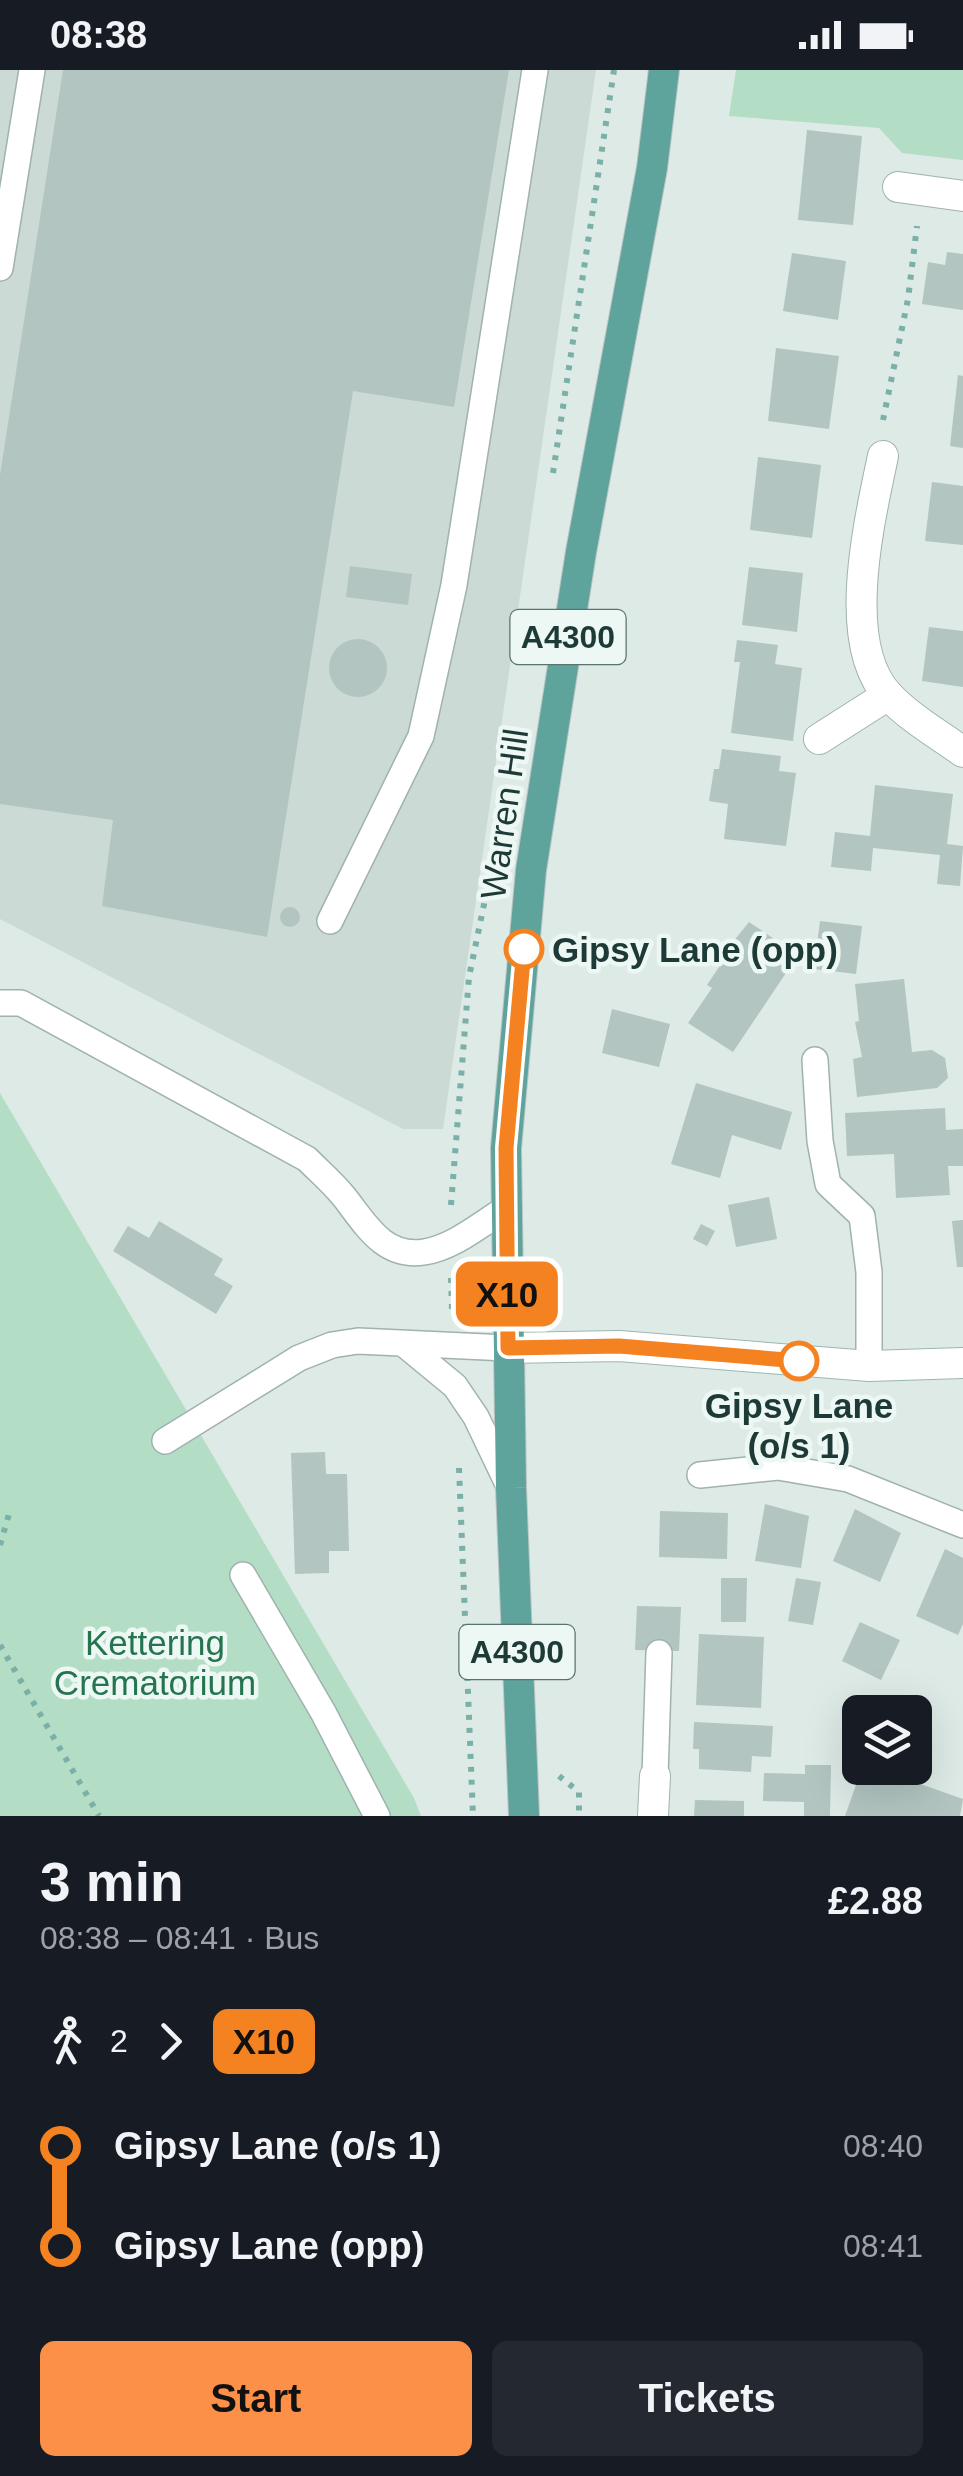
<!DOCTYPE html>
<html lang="en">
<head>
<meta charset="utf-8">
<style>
	:root { --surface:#171b24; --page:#242831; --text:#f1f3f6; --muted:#9ea1a6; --accent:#fd9048 }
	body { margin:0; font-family:Arial,sans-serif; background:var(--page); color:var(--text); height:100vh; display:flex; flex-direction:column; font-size:38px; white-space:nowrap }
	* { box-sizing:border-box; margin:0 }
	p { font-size:32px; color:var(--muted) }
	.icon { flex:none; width:55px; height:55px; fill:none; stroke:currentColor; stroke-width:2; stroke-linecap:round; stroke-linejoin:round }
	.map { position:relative; height:1746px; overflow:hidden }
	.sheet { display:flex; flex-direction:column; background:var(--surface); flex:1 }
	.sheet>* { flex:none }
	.badge { padding:0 20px; border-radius:15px; font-size:35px; line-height:65px }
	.fabs { position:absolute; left:842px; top:1625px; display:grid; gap:20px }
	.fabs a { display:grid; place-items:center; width:90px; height:90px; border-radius:15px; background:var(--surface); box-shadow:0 10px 40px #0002; font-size:50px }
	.map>.badge { position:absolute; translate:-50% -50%; box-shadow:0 0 0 5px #fff }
	.legs { display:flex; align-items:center; gap:15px; height:110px; padding:0 40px; font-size:32px }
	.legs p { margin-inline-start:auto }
	.summary { display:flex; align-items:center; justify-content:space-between; height:170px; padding:0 40px }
	h1 { font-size:55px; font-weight:800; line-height:75px }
	.cta { display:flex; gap:20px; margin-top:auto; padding:20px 40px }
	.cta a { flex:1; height:115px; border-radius:15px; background:var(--accent); color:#111; font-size:40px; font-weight:800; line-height:115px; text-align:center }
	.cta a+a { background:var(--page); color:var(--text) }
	ul { padding:0 40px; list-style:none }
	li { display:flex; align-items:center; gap:35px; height:100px; font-size:38px }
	li i { display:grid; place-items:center; width:15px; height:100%; margin:0 12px; background:currentColor }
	li i::after { content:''; width:25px; height:25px; margin:-12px; border:8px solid; border-radius:50%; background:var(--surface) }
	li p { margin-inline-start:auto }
	li:first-child i { background:linear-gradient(#0000 50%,currentColor 0) }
	li:last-child i { background:linear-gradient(currentColor 50%,#0000 0) }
	.status { display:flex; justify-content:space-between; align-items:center; height:70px; padding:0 50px; background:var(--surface); direction:ltr }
	.status svg { height:28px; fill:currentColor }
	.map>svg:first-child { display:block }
</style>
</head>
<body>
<div class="status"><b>08:38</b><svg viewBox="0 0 49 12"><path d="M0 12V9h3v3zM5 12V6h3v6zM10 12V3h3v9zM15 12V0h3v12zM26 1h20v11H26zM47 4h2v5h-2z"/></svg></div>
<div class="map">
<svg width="963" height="1746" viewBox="0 0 963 1746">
	<rect width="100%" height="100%" fill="#ddeae6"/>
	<polygon fill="#cbdad5" points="0,0 596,0 443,1059 403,1059 0,849"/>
	<g fill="#b3dec5">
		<polygon points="736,0 963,0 963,90 902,83 879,58 729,46"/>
		<polygon points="0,1023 414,1728 421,1746 0,1746"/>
	</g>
	<g fill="#b2c5c0">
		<polygon points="63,0 509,0 454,337 353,321 267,867 102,836 113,750 0,734 0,405"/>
		<polygon points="807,60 862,66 853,155 798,150"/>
		<polygon points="947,182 963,184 963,240 922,234 928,192 945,195"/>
		<polygon points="792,183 846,191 838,250 783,241"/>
		<polygon points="776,278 839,286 829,359 768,351"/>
		<polygon points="958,305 963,306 963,378 950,376"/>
		<polygon points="758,387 821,395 812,468 750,460"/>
		<polygon points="932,412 963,416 963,475 925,471"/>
		<polygon points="350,496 412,504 408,535 346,527"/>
		<polygon points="749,497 803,503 797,562 742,555"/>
		<polygon points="929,557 963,561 963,617 922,611"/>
		<circle cx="358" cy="598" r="29"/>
		<polygon points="737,570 778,575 775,594 802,598 793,671 731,663 740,592 734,592"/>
		<polygon points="722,679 781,686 779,701 796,703 786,776 724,769 728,734 709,731 714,699 719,699"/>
		<polygon points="875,715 953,724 947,774 963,776 960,816 937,814 940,785 873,778 871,801 831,797 835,762 870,766"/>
		<circle cx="290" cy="847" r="10"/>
		<polygon points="820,851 862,856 856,904 814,899"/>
		<polygon points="749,852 798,885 733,982 688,953 712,918 707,915 723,891 720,888"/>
		<polygon points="904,909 912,982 932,980 945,988 948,1008 937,1018 857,1027 853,989 862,987 855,952 859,951 855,914"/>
		<polygon points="612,939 670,954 659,997 602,983"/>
		<polygon points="696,1013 792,1042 781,1080 732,1065 720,1108 671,1094"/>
		<polygon points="945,1038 946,1060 963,1059 963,1096 948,1096 950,1125 896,1128 894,1084 847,1086 845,1043"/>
		<polygon points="769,1127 777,1169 736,1177 728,1135"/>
		<polygon points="963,1150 963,1197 957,1197 952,1151"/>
		<polygon points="159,1151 223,1189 214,1205 233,1216 216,1244 113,1181 128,1156 149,1168"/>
		<polygon points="701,1154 715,1161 707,1176 693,1169"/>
		<polygon points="325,1382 326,1404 347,1404 349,1481 329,1481 329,1503 295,1504 291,1383"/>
		<polygon points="765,1434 809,1446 801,1498 755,1491"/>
		<polygon points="855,1439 901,1463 880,1512 833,1491"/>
		<polygon points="660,1441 728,1443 727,1489 659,1487"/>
		<polygon points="945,1479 963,1488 963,1554 958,1565 916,1546"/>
		<polygon points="721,1508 747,1508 746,1552 721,1552"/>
		<polygon points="796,1508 821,1512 813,1555 788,1551"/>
		<polygon points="637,1536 681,1537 679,1581 635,1580"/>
		<polygon points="860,1552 900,1570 881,1610 842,1591"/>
		<polygon points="699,1564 764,1567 761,1638 696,1635"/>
		<polygon points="694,1652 773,1656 771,1687 752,1686 751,1702 699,1699 699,1679 693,1679"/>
		<polygon points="805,1695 831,1695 830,1746 804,1746 804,1732 763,1731 764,1703 805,1704"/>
		<polygon points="862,1698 875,1698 963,1729 960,1746 845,1746"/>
		<polygon points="695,1730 744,1731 744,1746 694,1746"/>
	</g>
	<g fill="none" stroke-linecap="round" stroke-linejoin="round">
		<defs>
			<g id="lane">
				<polyline points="0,198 32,0"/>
				<polyline points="330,851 421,666 454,515 535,0"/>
				<path d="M0,933H21L307,1089C320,1102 334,1114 345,1128C366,1155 384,1188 424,1182C453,1178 482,1153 507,1138"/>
				<polyline points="815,990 820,1071 828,1114 862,1146 869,1202 869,1296"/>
				<polyline points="404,1274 455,1316 476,1347 509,1416"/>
				<polyline points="165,1371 299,1288 332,1275 358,1271 507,1278"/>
				<polyline points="700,1405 778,1397 848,1409 963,1455"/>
				<polyline points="243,1505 323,1642 377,1746"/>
				<polyline points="655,1706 659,1583"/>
			</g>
			<g id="street">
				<polyline points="898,117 963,126"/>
				<path d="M883,386C870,449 839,574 889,626C910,648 938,664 963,682"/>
				<polyline points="819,669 888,625"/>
				<polyline points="653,1746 655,1706"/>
			</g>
			<polyline id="secondary" points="507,1278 619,1276 869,1296 963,1293"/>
			<polyline id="primary" points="524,1746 511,1418 506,1078 531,800 581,482 652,98 664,0"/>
		</defs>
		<use href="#lane" stroke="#a0b2ae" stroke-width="28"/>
		<use href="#street" stroke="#a0b2ae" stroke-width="32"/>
		<use href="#secondary" stroke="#9bb7b1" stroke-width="32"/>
		<use href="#primary" stroke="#bbc4c3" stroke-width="32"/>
		<g stroke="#7ab0a8" stroke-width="6" stroke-dasharray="5 8" stroke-linecap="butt">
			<polyline points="883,350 908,229 917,156"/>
			<polyline points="553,403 614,0"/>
			<polyline points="451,1135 469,907 488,815"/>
			<polyline points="451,1208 452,1240"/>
			<polyline points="459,1398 473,1746"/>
			<polyline points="0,1475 9,1444"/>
			<polyline points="0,1575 99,1746"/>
			<polyline points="559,1706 579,1722 579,1746"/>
		</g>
		<use href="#lane" stroke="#fff" stroke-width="25"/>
		<use href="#street" stroke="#fff" stroke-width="30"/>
		<use href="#secondary" stroke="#fff" stroke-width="30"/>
		<use href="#primary" stroke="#5ea39c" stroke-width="30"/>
	</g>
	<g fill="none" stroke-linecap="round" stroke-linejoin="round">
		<defs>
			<polyline id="line-1" points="524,879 506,1078 508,1278 619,1276 799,1291"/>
		</defs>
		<use href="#line-1" stroke="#fff" stroke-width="22"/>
		<use href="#line-1" stroke="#f58220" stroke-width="15"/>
	</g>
	<g fill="#fff" stroke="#f58220" stroke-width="5">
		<circle cx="524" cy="879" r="18"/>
		<circle cx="799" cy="1291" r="18"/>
	</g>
	<g text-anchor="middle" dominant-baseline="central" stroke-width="9" stroke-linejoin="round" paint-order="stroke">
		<g fill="#edf7f3" stroke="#5b736f" stroke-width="2.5">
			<rect x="510.5" y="540" width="115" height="54" rx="8"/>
			<rect x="459.5" y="1555" width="115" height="54" rx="8"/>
		</g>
		<g font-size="32" font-weight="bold" fill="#1d3a37">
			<text x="568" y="567">A4300</text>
			<text x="517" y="1582">A4300</text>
		</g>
		<g font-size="35" fill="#1d3a37" stroke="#edf7f3">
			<text transform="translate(504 744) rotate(-82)">Warren Hill</text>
		</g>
		<g font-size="35" font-weight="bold" fill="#1d3a37" stroke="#edf7f3" text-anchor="start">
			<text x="552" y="879">Gipsy Lane (opp)</text>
			<text x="799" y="1335" text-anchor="middle">Gipsy Lane<tspan x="799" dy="40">(o/s 1)</tspan></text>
		</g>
		<g font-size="35" fill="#257450" stroke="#edf7f3">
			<text x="155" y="1572">Kettering<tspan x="155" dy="40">Crematorium</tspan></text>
		</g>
	</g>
</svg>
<div class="fabs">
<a><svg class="icon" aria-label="layers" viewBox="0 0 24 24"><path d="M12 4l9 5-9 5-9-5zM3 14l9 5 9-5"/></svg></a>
</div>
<b class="badge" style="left:507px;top:1224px;background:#f58220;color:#111">X10</b>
</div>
<section class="sheet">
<div class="summary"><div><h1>3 min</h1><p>08:38 – 08:41 · Bus</p></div><b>£2.88</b></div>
<div class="legs"><svg class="icon" aria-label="walk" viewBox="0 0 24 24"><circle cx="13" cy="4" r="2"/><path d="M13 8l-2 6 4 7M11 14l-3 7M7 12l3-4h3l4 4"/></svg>2<svg class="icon" aria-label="forward" viewBox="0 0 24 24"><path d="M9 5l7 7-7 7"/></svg><b class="badge" style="background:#f58220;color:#111">X10</b></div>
<ul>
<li><i style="color:#f58220"></i><b>Gipsy Lane (o/s 1)</b><p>08:40</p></li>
<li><i style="color:#f58220"></i><b>Gipsy Lane (opp)</b><p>08:41</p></li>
</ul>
<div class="cta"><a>Start</a><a>Tickets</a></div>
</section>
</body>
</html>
